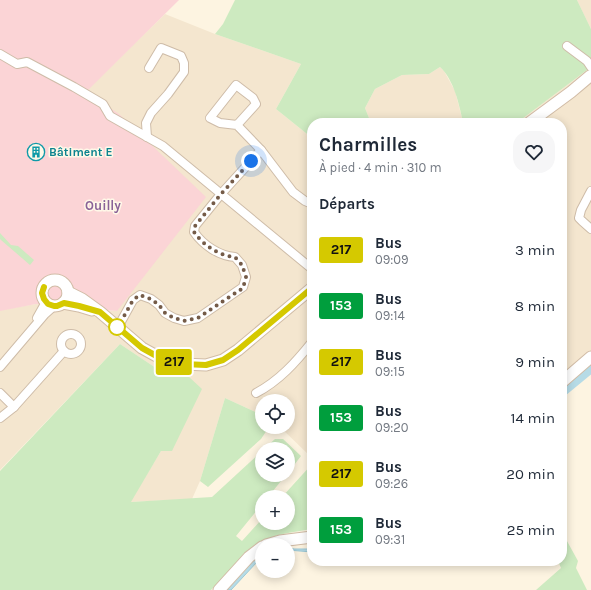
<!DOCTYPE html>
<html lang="fr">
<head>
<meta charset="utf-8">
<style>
	:root { --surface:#fff; --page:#f6f6f7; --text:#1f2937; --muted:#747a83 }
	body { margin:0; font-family:Karla,sans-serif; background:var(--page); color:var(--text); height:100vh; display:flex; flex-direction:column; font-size:15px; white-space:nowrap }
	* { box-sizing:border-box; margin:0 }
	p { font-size:13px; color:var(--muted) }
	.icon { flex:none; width:22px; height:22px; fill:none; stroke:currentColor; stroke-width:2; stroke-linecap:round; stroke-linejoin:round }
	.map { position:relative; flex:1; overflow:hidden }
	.drawer { position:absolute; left:307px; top:118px; width:260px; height:448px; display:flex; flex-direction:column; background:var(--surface); border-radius:16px; box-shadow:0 2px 10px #0003 }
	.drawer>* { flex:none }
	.badge { padding:0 8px; border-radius:3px; font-size:14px; line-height:26px }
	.controls { position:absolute; left:255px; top:394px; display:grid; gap:8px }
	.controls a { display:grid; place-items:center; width:40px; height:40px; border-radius:50%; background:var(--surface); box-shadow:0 2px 10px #0003; font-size:20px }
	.you { position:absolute; width:20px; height:20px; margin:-10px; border:3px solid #fff; border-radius:50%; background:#1a73e8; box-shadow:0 0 0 6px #1a73e833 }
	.map>.badge { position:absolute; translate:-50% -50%; box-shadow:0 0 0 2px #fff }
	h2 { padding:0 12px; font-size:15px; line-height:36px }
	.round { display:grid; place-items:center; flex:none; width:42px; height:42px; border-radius:16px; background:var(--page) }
	.overview { display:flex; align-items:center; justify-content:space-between; height:68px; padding:0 12px }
	h1 { font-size:19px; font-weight:700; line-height:30px }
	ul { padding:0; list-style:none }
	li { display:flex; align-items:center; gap:12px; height:56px; padding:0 12px }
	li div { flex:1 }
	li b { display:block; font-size:15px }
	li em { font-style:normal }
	li .badge { min-width:44px; font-weight:700; text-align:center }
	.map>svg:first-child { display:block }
</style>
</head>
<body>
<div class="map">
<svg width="591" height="590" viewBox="0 0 591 590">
	<rect width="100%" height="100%" fill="#fdf4e1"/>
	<g fill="#f4e6cf">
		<polygon points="577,0 591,0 591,29 585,17"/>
		<polygon points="165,14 215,34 301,64 276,109 312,138 312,458 280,427 288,427 288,401 262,401 262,415 225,398 200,481 192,499 130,502 161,451 188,376 156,368 120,344 0,470 0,310 36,304 117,311 85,92"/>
		<polygon points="440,67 444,71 455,91 463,122 522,119 591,67 591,361 562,389 562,123 371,123 365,108 375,89 402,75 429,74"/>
	</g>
	<polygon fill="#fbd4d6" points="0,0 179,0 86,92 119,114 206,197 117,311 36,304 0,311"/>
	<g fill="#cdeac0">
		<path d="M235,0H577L591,29V67L522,119L463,122C459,104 454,80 440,67L429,74L402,75L375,89L365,108L371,123H312V138L276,109L301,64L215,34L223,24Z"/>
		<polygon points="0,233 11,245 18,246 34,260 30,265 1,240 0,239"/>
		<path d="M120,344L156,368L188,376L202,389L172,451H161L131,502L212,497L262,451V475H286L268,497H262V504L236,536L242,541L262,519V523H288V497H282L312,464V529C290,533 268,534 250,549L211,590H0V471Z"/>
		<polygon points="225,398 262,415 262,427 269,427 261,439 208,487 200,481"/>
		<polygon points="275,439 283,439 301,456 288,473 288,449 264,449"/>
		<polygon points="562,532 578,561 576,568 587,590 536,590 561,568 558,561 562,561"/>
	</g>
	<g fill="#b6dbe6" stroke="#9ccad8">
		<polygon points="591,365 591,370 584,376 573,381 562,390 562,387"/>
		<polygon points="288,547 294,549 312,549 312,552 288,550"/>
		<polygon points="262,552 262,557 257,562 231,590 225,590 239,574"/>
	</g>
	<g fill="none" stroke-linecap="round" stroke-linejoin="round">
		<polyline stroke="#b6dbe6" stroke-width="13" points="562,390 591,366"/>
		<defs>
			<g id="street">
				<polyline points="567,46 587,61 591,67"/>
				<polyline points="0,54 17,64 27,62 74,87 103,104 110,116 163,146 312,269"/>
				<polyline points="237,125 256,104 253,98 236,85 210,118 220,123 237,125 261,150 293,192 305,201 312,204"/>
				<polyline points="147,137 146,123 151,113 168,94 184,72 184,63 181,56 161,48 149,68"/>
				<polyline points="591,191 581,210 579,218 582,221 591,229"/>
				<polyline points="37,318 46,302"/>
				<path d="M118,327L133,300L140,295L151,299L159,305L165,313L174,318L184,321L198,318L243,287L246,277L242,265L235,257C219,256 203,245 194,232L195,226L221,194L261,150"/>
				<circle cx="71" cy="344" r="10"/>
				<polyline points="0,367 45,314 54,306"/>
				<polyline points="0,393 14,407 0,418"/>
				<path d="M256,393C279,381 296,362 312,342"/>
				<polyline points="14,407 64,351"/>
			</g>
			<g id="secondary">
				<polyline points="529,123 571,92 590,76"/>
				<circle cx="55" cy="293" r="13"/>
				<polyline points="68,292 82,299 100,312 142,348 162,359 183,364 206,365 223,360 238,350 312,288"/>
				<polyline points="63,303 79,306 92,310"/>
				<polyline points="562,382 591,357"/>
				<polyline points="266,545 280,541 312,537"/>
				<polyline points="219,590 249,557 262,547"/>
			</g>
		</defs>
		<use href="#street" stroke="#cebca8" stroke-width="10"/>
		<use href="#secondary" stroke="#d1bca6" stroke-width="13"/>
		<use href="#street" stroke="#fff" stroke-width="8"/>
		<use href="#secondary" stroke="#fff" stroke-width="11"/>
	</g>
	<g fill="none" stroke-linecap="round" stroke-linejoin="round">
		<defs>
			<polyline id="line" points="44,287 42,293 44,299 48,304 54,306 57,306 64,303 79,306 100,312 142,348 162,359 183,364 206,365 223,360 238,350 312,288"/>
		</defs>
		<use href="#line" stroke="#fff" stroke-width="9"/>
		<use href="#line" stroke="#d5c900" stroke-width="6"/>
		<path stroke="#745b48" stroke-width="4" stroke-dasharray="0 7.2" d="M117,327H118L133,300L140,295L151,299L159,305L165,313L174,318L184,321L198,318L243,288L246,277L242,265L235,257C219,256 203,245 194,232L195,226L221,194L251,161"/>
	</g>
	<defs>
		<symbol id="building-ring" viewBox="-11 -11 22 22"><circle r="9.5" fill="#fff8e8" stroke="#0f9aa8" stroke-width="1.5"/><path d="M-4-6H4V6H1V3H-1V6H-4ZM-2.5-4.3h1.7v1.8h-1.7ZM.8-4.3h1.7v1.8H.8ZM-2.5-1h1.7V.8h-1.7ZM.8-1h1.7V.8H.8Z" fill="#0f9aa8"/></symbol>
	</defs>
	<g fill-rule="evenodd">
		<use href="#building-ring" x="26" y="142" width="20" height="20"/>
	</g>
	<circle fill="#fff" stroke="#d5c900" stroke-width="2" cx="117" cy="327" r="8"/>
	<g text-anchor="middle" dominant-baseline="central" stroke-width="3" stroke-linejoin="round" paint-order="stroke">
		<g font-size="12" font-weight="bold" fill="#0d838f" stroke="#fff8e8" text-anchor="start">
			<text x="49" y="152">Bâtiment E</text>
		</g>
		<g font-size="13" font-weight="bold" fill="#8a6398" stroke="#fff8e8">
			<text x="103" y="205">Ouilly</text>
		</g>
	</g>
</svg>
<div class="controls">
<a><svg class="icon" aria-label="locate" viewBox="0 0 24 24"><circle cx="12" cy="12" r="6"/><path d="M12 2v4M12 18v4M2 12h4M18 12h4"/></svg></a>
<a><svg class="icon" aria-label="layers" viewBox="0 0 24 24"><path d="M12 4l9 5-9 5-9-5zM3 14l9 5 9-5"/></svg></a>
<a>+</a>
<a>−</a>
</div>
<div class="you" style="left:251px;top:161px"></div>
<b class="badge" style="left:174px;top:362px;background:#d5c900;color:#111">217</b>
<section class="drawer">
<div class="overview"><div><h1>Charmilles</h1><p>À pied · 4 min · 310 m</p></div><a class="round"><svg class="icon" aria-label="heart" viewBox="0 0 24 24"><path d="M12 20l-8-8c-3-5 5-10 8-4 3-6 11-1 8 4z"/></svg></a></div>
<h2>Départs</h2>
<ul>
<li><span class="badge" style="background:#d5c900;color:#111">217</span><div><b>Bus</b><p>09:09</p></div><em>3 min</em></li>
<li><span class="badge" style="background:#009e3d;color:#fff">153</span><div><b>Bus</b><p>09:14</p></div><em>8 min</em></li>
<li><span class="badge" style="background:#d5c900;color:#111">217</span><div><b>Bus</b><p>09:15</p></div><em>9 min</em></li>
<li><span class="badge" style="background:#009e3d;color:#fff">153</span><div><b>Bus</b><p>09:20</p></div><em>14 min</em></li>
<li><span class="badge" style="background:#d5c900;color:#111">217</span><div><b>Bus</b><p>09:26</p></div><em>20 min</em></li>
<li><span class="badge" style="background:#009e3d;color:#fff">153</span><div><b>Bus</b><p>09:31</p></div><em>25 min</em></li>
</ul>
</section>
</div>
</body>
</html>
